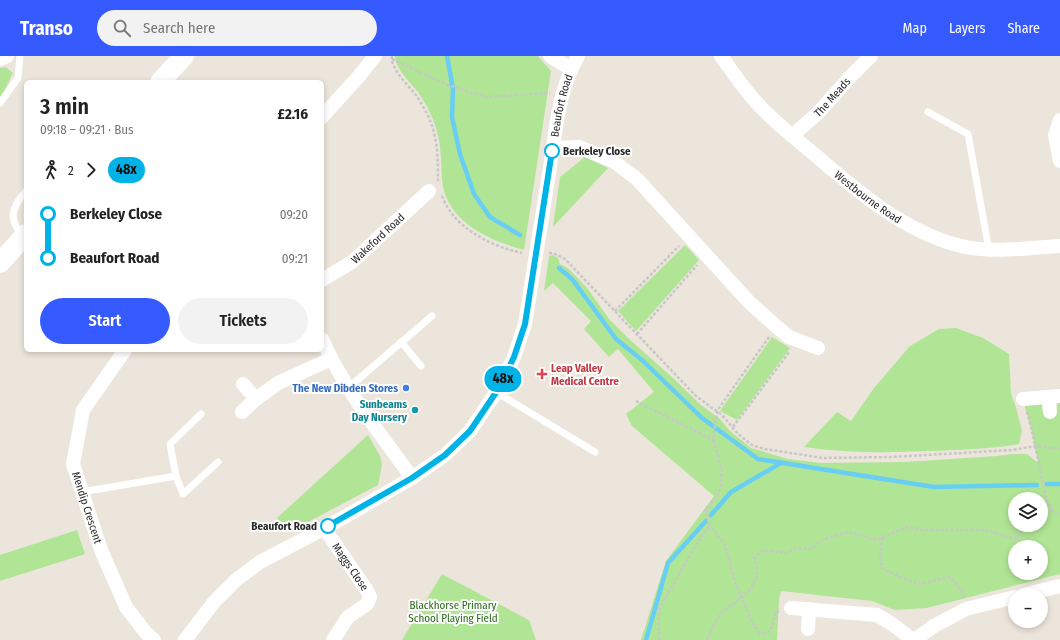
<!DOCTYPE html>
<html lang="en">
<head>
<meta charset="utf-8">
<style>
	:root { --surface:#fff; --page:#f2f2f2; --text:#222; --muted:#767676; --accent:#355aff }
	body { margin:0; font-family:"Fira Sans Condensed",sans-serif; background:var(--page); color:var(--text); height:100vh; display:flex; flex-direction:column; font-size:15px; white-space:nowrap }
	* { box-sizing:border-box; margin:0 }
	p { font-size:13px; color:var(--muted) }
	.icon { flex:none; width:22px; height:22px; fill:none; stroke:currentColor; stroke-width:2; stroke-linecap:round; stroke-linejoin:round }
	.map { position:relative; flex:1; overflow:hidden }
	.side { position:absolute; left:24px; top:24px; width:300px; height:272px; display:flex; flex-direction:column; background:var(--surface); border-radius:6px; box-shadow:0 2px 6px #0003 }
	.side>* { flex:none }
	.badge { padding:0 8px; border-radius:13px; font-size:14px; line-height:26px }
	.fabs { position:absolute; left:1008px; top:436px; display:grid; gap:8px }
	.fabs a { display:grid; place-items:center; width:40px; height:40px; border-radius:50%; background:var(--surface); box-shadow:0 2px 6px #0003; font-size:20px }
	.map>.badge { position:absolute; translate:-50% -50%; box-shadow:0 0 0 2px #fff }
	.legs { display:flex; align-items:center; gap:6px; height:44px; padding:0 16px; font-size:13px }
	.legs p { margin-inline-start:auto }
	.summary { display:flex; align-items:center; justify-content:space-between; height:68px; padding:0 16px }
	h1 { font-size:22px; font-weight:600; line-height:30px }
	.primary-button { display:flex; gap:8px; margin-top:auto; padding:8px 16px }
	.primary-button a { flex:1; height:46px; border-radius:24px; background:var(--accent); color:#fff; font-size:16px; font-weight:600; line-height:46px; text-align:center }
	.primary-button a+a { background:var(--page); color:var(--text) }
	ul { padding:0 16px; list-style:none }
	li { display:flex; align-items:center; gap:14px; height:44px; font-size:15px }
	li i { display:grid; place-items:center; width:6px; height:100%; margin:0 5px; background:currentColor }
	li i::after { content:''; width:10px; height:10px; margin:-5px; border:3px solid; border-radius:50%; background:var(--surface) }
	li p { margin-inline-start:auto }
	li:first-child i { background:linear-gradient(#0000 50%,currentColor 0) }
	li:last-child i { background:linear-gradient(currentColor 50%,#0000 0) }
	header { display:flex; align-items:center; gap:24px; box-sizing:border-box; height:56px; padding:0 20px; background:var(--accent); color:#fff }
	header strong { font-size:19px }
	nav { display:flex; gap:22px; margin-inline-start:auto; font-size:14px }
	.search { width:280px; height:36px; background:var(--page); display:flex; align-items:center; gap:10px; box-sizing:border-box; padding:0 14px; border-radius:22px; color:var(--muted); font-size:15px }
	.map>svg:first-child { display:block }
</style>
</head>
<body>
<header>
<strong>Transo</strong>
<div class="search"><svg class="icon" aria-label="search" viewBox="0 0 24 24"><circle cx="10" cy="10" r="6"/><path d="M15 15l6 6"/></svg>Search here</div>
<nav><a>Map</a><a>Layers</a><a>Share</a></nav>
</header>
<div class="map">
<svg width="1060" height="584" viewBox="0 0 1060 584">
	<rect width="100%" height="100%" fill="#ece5db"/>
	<g fill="#b0e595" fill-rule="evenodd">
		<path d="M395,0H538L551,15L524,194C488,184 445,165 442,123C441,100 441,78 430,57C427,50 422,42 418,36C410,26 396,14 395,0Z"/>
		<polygon points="6,11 13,17 0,43 0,12"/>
		<polygon points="585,101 608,112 553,171 560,121"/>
		<polygon points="685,189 699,204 636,275 618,255"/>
		<path d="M553,199L558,202L560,208L569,213L588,233L609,263L629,283L673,322L701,349L720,363L729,374L751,392L788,403L821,407L905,406L997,400L1013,398H1027L1038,407L1031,371L1024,348L1041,347L1056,358L1057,349L1060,346V518L927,552L895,554L872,545L781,535L779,544L777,584H641L666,505L714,440L632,370L626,358L654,336L618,293L609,301L584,273L591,265L553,227L544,235L549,200ZM1015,443H1041V469H1015ZM1015,491H1041V517H1015Z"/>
		<path d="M956,272L983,282L1009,298L1011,338L1015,348L1022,375L1019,388C989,393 958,394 927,395C886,397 845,397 804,391L837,356L851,365L874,332L910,290L939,273Z"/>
		<polygon points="772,281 790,292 737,364 720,355"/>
		<polygon points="368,379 380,400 382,409 378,429 291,475 284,473 277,462"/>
		<polygon points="77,474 85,498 0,525 0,499"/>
		<polygon points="442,518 529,564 536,584 402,584"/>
	</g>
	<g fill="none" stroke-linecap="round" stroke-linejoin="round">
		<g stroke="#69cef3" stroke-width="4.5">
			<polyline points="447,0 453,33 452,61 460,98 474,138 490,161 520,179"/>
			<polyline points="559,212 572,223 616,283 642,304 702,362 758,403 934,431 1037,429"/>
			<polyline points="1047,428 1060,428"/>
			<polyline points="711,459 731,436 781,407"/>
			<polyline points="646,584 668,507 706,465"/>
		</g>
		<g stroke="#c7c7c7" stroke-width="2.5" stroke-dasharray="3 2" stroke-linecap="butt">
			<path d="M392,0C390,13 409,30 416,39C420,45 424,52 427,58C438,79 438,102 438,125"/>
			<polyline points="392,3 448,29 486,41 550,37"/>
			<path d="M442,140C454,172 490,190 522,197"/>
			<polyline points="549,197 553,197 565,203 696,340 722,359 738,378 752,389 764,393 823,402 891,401 1012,394 1036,390 1060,393"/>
			<polyline points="615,255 679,190"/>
			<polyline points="637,278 697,209"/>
			<polyline points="769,281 717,355 713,384 722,415 721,429 718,439 705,455 710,469 725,489 735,526 753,568 760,577 767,578 772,571 776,555 779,556"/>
			<polyline points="636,345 713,384"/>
			<polyline points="1027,356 1031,371 1047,445 1053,455 1060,457"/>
			<polyline points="733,371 790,295"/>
			<polyline points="1041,459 1043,456 1053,455"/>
			<polyline points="883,482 880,497 882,512 902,522 920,528 950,521 962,535 963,541"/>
			<polyline points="660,584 658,570 659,553 699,484 710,469"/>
			<path d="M707,584C711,576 715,563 722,557C740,540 765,533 754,503L763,494L786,497L796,492L811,493L824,483L849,476L876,484L908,471L923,474H985L1016,483L1024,470L1027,469"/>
		</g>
		<g stroke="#fff" stroke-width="7">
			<polyline points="0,47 18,22 20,0"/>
			<polyline points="928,56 968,78 989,194"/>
			<path d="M22,180C19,175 15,170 14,165C10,154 20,142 26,135"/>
			<polyline points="401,286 421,310"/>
			<polyline points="348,332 432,260"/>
			<polyline points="496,336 595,396"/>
			<polyline points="176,420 170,388 201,358"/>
			<polyline points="82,436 176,420 183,438 218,406"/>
		</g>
		<g stroke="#fff" stroke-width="14">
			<polyline points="550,0 571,13"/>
			<path id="s1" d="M721,0C732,15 743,32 756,46C773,65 795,82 815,99C857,135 902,174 957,189C990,198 1027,192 1060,190"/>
			<polyline points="0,3 7,0"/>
			<polyline points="322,61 360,19 375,0"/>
			<polyline points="1060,64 1055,79 1060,105"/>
			<path id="s2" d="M792,80L819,56L850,21L871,0"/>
			<polyline points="553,92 579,91 613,105 637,123 749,246 777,271 789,281 818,292"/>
			<path id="s3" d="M322,224L352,206L429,135"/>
			<path d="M322,283C344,333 380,377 412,422"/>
			<path id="s4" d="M125,294L83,354L73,408L101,494L126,551L146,577L154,584"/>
			<polyline points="243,328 256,343"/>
			<polyline points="1048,341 1050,356"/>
			<polyline points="1023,343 1060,340"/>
			<polyline points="242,356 256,343 278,327 331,303"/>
			<path id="s5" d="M324,472L368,536L370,541L367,548L348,561L333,584"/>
			<polyline points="1023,539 1060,530"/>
			<polyline points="791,552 877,559 892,568 913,584"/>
			<polyline points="808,573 809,553"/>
			<path id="s6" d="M185,584L214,546L236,524L260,506L327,471L412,422L445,399L470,375L499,332L514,301L525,268L553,92C557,59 562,29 578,0"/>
			<polyline points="914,584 934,570 966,553 1015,541"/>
		</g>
		<g stroke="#fff" stroke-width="20">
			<polyline points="160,26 184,0"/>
			<polyline points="0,207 26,178"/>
		</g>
	</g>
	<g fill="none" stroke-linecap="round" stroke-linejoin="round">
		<defs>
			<polyline id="line-1" points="328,470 412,422 445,399 470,375 499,332 514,301 525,268 552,95"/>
		</defs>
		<use href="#line-1" stroke="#fff" stroke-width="9"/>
		<use href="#line-1" stroke="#00b3e6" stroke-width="6"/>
	</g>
	<g fill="#fff" stroke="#00b3e6" stroke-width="2">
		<circle cx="552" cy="95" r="7"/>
		<circle cx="328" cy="470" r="7"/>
	</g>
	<path fill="#e0444e" stroke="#fff" stroke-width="1.5" d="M540 312h4v4h4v4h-4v4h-4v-4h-4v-4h4z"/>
	<circle fill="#3f7fe0" stroke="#fff" stroke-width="1.5" cx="406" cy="332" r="4"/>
	<circle fill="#0f9aa8" stroke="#fff" stroke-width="1.5" cx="415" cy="354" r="4"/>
	<g text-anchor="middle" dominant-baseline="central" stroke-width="4" stroke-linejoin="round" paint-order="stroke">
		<g font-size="11" fill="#292929" stroke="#fff">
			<text stroke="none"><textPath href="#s2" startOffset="56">The Meads</textPath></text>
			<text stroke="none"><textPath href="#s6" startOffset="700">Beaufort Road</textPath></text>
			<text stroke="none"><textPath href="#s1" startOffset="205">Westbourne Road</textPath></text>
			<text stroke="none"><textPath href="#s3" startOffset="70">Wakeford Road</textPath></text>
			<text stroke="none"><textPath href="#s4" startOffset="174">Mendip Crescent</textPath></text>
			<text stroke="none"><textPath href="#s5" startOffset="47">Maggs Close</textPath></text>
		</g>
		<g font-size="11" font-weight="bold" fill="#292929" stroke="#fff" text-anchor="start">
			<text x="563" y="95">Berkeley Close</text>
			<text x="317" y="470" text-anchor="end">Beaufort Road</text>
		</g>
		<g font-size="11" font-weight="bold" fill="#be3a42" stroke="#fff" text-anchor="start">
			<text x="551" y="312">Leap Valley<tspan x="551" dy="13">Medical Centre</tspan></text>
		</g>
		<g font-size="11" font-weight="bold" fill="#366cbe" stroke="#fff" text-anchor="end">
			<text x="398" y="332">The New Dibden Stores</text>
		</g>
		<g font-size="11" font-weight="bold" fill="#0d838f" stroke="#fff" text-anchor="end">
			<text x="407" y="348">Sunbeams<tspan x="407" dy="13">Day Nursery</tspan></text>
		</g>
		<g font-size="11" fill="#286917" stroke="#fff">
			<text x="453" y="549">Blackhorse Primary<tspan x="453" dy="13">School Playing Field</tspan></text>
		</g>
	</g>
</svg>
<div class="fabs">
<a><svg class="icon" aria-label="layers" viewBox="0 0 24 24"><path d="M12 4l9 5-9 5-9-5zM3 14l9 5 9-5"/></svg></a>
<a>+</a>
<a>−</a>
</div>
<b class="badge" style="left:503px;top:323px;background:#00b3e6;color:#111">48x</b>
<section class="side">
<div class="summary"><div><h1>3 min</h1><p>09:18 – 09:21 · Bus</p></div><b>£2.16</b></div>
<div class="legs"><svg class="icon" aria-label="walk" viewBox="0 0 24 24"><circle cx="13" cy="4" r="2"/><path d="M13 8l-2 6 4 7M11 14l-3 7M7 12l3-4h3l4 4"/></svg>2<svg class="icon" aria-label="forward" viewBox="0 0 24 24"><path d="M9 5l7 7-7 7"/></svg><b class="badge" style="background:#00b3e6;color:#111">48x</b></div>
<ul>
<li><i style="color:#00b3e6"></i><b>Berkeley Close</b><p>09:20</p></li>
<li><i style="color:#00b3e6"></i><b>Beaufort Road</b><p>09:21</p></li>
</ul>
<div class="primary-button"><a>Start</a><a>Tickets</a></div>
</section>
</div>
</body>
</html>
